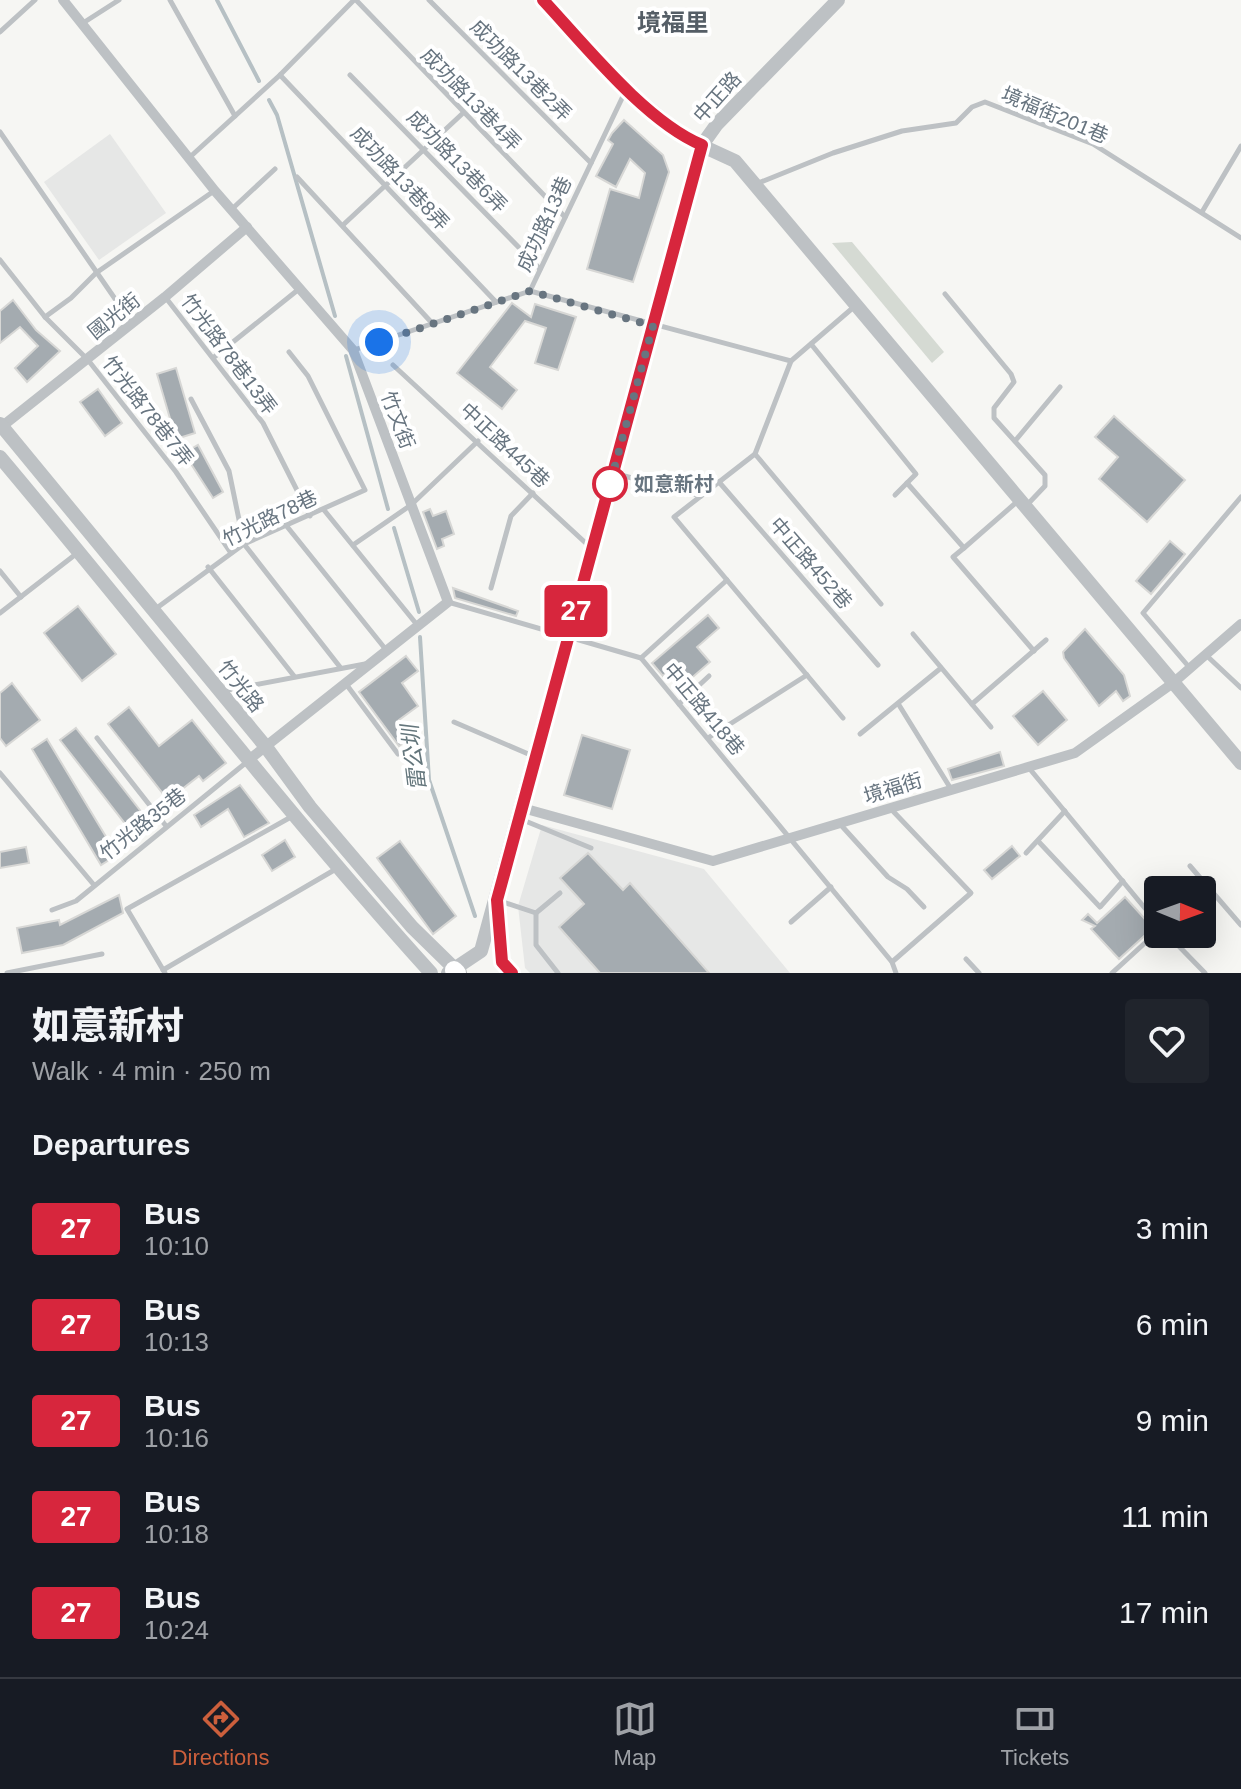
<!DOCTYPE html>
<html lang="en">
<head>
<meta charset="utf-8">
<style>
	:root { --surface:#171b24; --page:#20242c; --text:#f1f3f6; --muted:#9ea1a6; --line:#363941; --accent:#cc5f3c }
	body { margin:0; font-family:Arial,"Noto Sans TC",sans-serif; background:var(--page); color:var(--text); height:100vh; display:flex; flex-direction:column; font-size:30px; white-space:nowrap }
	* { box-sizing:border-box; margin:0 }
	p { font-size:26px; color:var(--muted) }
	.icon { flex:none; width:44px; height:44px; fill:none; stroke:currentColor; stroke-width:2; stroke-linecap:round; stroke-linejoin:round }
	.map { position:relative; height:973px; overflow:hidden }
	.sheet { display:flex; flex-direction:column; background:var(--surface); flex:1 }
	.sheet>* { flex:none }
	.badge { padding:0 16px; border-radius:6px; font-size:28px; line-height:52px }
	.needle { width:52px; rotate:91deg }
	.fabs { position:absolute; left:1144px; top:876px; display:grid; gap:16px }
	.fabs a { display:grid; place-items:center; width:72px; height:72px; border-radius:8px; background:var(--surface); box-shadow:0 8px 32px #0002; font-size:40px }
	.you { position:absolute; width:40px; height:40px; margin:-20px; border:6px solid #fff; border-radius:50%; background:#1a73e8; box-shadow:0 0 0 12px #1a73e833 }
	.map>.badge { position:absolute; translate:-50% -50%; box-shadow:0 0 0 4px #fff }
	h2 { padding:0 32px; font-size:30px; line-height:72px }
	.round { display:grid; place-items:center; flex:none; width:84px; height:84px; border-radius:8px; background:var(--page) }
	.summary { display:flex; align-items:center; justify-content:space-between; height:136px; padding:0 32px }
	h1 { font-size:38px; font-weight:800; line-height:60px }
	ul { padding:0; list-style:none }
	li { display:flex; align-items:center; gap:24px; height:96px; padding:0 32px }
	li div { flex:1 }
	li b { display:block; font-size:30px }
	li em { font-style:normal }
	li .badge { min-width:88px; font-weight:700; text-align:center }
	.menu { display:flex; justify-content:space-around; align-items:center; height:112px; border-top:2px solid var(--line); background:var(--surface); font-size:22px; color:var(--muted) }
	.menu a { display:grid; justify-items:center; gap:4px }
	.menu .current { color:var(--accent) }
	.map>svg:first-child { display:block }
</style>
</head>
<body>
<div class="map">
<svg width="1241" height="973" viewBox="0 0 1241 973">
	<rect width="100%" height="100%" fill="#f6f6f3"/>
	<g fill="#e6e7e6">
		<polygon points="110,134 166,213 99,260 44,182"/>
		<polygon points="542,825 704,869 790,973 530,973 525,968 518,906"/>
	</g>
	<polygon fill="#d5dad3" points="852,242 944,352 932,363 832,243"/>
	<g fill="none" stroke-linecap="round" stroke-linejoin="round">
		<g stroke="#b6c0c4" stroke-width="4">
			<polyline points="217,0 259,81"/>
			<polyline points="269,100 277,115 335,316"/>
			<polyline points="346,356 388,509"/>
			<polyline points="394,528 419,612"/>
			<polyline points="420,637 429,780 475,916"/>
		</g>
	</g>
	<g fill="#a4abb0" stroke="#d7d7d5" stroke-width="2">
		<polygon points="624,120 663,155 669,172 633,282 587,269 610,189 639,198 645,173 630,159 616,187 596,176 613,144 608,140 612,133"/>
		<polygon points="13,300 36,330 60,351 27,382 15,368 38,346 20,327 0,343 0,311"/>
		<polygon points="512,303 531,317 535,304 576,317 558,370 535,363 546,328 525,321 490,367 517,390 502,409 457,373"/>
		<polygon points="176,368 195,433 176,439 157,374"/>
		<polygon points="98,389 122,423 105,436 80,402"/>
		<polygon points="1114,416 1185,480 1147,522 1099,479 1118,457 1095,437"/>
		<polygon points="198,445 223,492 213,498 184,453"/>
		<polygon points="430,509 433,516 446,511 454,534 442,539 444,546 437,549 423,512"/>
		<polygon points="1170,541 1185,554 1151,594 1136,581"/>
		<polygon points="453,588 518,611 516,616 455,598"/>
		<polygon points="78,606 116,654 82,681 44,633"/>
		<polygon points="708,615 719,628 697,647 710,662 680,688 667,672 663,676 652,663"/>
		<polygon points="1085,629 1124,675 1130,696 1123,701 1116,691 1099,706 1064,658 1063,652"/>
		<polygon points="406,656 418,671 402,683 418,706 399,720 411,737 399,746 359,692"/>
		<polygon points="12,683 40,720 6,746 0,738 0,693"/>
		<polygon points="1043,691 1067,720 1038,745 1013,716"/>
		<polygon points="129,707 159,746 192,720 226,763 203,781 199,776 168,800 108,724"/>
		<polygon points="76,728 153,827 137,839 60,740"/>
		<polygon points="582,735 630,750 612,809 564,795"/>
		<polygon points="47,739 117,855 101,865 32,749"/>
		<polygon points="1000,752 1004,766 952,780 948,769"/>
		<polygon points="240,785 269,823 244,837 228,809 201,827 194,815"/>
		<polygon points="285,840 295,857 272,871 262,855"/>
		<polygon points="400,841 456,916 433,934 377,858"/>
		<polygon points="1012,846 1020,856 992,879 984,870"/>
		<polygon points="26,847 29,863 0,868 0,852"/>
		<polygon points="588,853 623,890 630,883 709,973 600,973 559,927 584,904 560,878"/>
		<polygon points="119,895 123,913 63,945 22,953 17,928 59,920 60,925"/>
		<polygon points="1125,897 1153,928 1119,959 1091,929 1095,926 1082,920 1088,914 1097,923"/>
	</g>
	<g fill="none" stroke-linecap="round" stroke-linejoin="round">
		<defs>
			<polyline id="trunk" points="454,970 457,973"/>
		</defs>
		<use href="#trunk" stroke="#b1b4b7" stroke-width="20"/>
		<g stroke="#bdc1c4" stroke-width="5">
			<polyline points="170,0 235,116"/>
			<polyline points="356,0 565,217"/>
			<polyline points="429,0 591,163"/>
			<polyline points="83,23 119,0"/>
			<polyline points="0,32 35,0"/>
			<polyline points="280,75 496,302"/>
			<polyline points="350,75 540,269"/>
			<polyline points="0,132 131,322"/>
			<polyline points="190,157 280,75 354,0"/>
			<polyline points="297,177 432,323"/>
			<polyline points="756,184 833,153 902,131 956,123 972,107 985,102 1093,144 1241,238"/>
			<polyline points="232,209 275,169"/>
			<polyline points="1202,212 1241,146"/>
			<polyline points="343,225 462,114"/>
			<polyline points="0,260 45,317 88,360 176,472 231,553"/>
			<polyline points="530,291 791,361 855,306"/>
			<polyline points="945,294 1011,374 1014,382 994,408 994,418 1045,475 1045,486 1026,506"/>
			<polyline points="166,298 263,423 310,516"/>
			<polyline points="45,317 71,298 96,273 214,191"/>
			<polyline points="811,344 916,474 895,495"/>
			<polyline points="354,350 530,291 625,92"/>
			<polyline points="213,358 299,289"/>
			<polyline points="393,365 590,547"/>
			<polyline points="191,399 229,471 244,544 340,667"/>
			<polyline points="1015,441 1060,387"/>
			<polyline points="755,454 881,604"/>
			<polyline points="613,473 701,496 755,454 791,361"/>
			<polyline points="719,482 878,665"/>
			<polyline points="907,483 964,548 953,557 1034,651"/>
			<polyline points="701,496 674,517 843,718"/>
			<polyline points="324,510 418,626"/>
			<polyline points="285,524 387,651"/>
			<polyline points="353,545 411,505 478,441"/>
			<polyline points="964,548 1019,500"/>
			<polyline points="208,567 294,676"/>
			<polyline points="0,571 21,597"/>
			<polyline points="491,588 511,516 533,493"/>
			<polyline points="448,602 641,658 892,962 896,973"/>
			<polyline points="154,610 244,544 365,490 308,376 289,352"/>
			<polyline points="0,613 76,554"/>
			<polyline points="913,634 991,727"/>
			<polyline points="1207,656 1241,688"/>
			<polyline points="641,658 727,580"/>
			<polyline points="1189,667 1143,613 1241,497"/>
			<polyline points="346,684 398,754"/>
			<polyline points="222,691 365,664"/>
			<polyline points="679,704 709,676"/>
			<polyline points="972,704 1046,640"/>
			<polyline points="899,705 951,789"/>
			<polyline points="454,722 533,756"/>
			<polyline points="860,734 941,668"/>
			<polyline points="97,738 166,826"/>
			<polyline points="708,738 807,675"/>
			<polyline points="1029,768 1158,924"/>
			<polyline points="0,773 94,885"/>
			<polyline points="890,808 971,893 892,962"/>
			<polyline points="518,818 591,848"/>
			<polyline points="840,824 888,877 907,889 924,907"/>
			<polyline points="1038,841 1100,907 1123,881"/>
			<polyline points="1026,853 1065,811"/>
			<polyline points="1190,866 1241,925"/>
			<polyline points="497,900 536,913 536,945 558,973"/>
			<polyline points="52,910 76,901 248,761"/>
			<polyline points="536,913 560,893"/>
			<polyline points="791,922 831,887"/>
			<polyline points="1167,934 1205,973"/>
			<polyline points="966,959 979,973"/>
			<polyline points="163,970 336,869"/>
			<polyline points="7,973 102,954"/>
			<polyline points="165,973 127,909 291,817"/>
			<polyline points="1112,973 1158,931"/>
		</g>
		<g stroke="#bdc1c4" stroke-width="10">
			<polyline points="63,0 215,191 353,350 448,602 251,758"/>
			<polyline points="0,428 165,297 247,227"/>
			<polyline points="519,807 713,861 1075,753 1173,683 1241,624"/>
		</g>
		<g stroke="#bdc1c4" stroke-width="14">
			<polyline points="543,0 626,89 685,138 735,161 1241,763"/>
			<polyline points="0,424 266,747 310,807 412,927 459,973"/>
			<path d="M0,457C144,628 281,807 431,973"/>
			<polyline points="497,910 502,962 512,973"/>
			<polyline points="448,973 481,951 702,145 717,124 838,0"/>
		</g>
		<use href="#trunk" stroke="#fff" stroke-width="18"/>
	</g>
	<g fill="none" stroke-linecap="round" stroke-linejoin="round">
		<defs>
			<path id="line" d="M512,973L502,962L497,900L702,145C646,122 584,44 543,0"/>
		</defs>
		<use href="#line" stroke="#fff" stroke-width="18"/>
		<use href="#line" stroke="#d7263d" stroke-width="12"/>
		<polyline stroke="#687580" stroke-width="8" stroke-dasharray="0 14.4" points="379,342 530,291 653,326 610,484"/>
	</g>
	<circle fill="#fff" stroke="#d7263d" stroke-width="4" cx="610" cy="484" r="16"/>
	<g text-anchor="middle" dominant-baseline="central" stroke-width="8" stroke-linejoin="round" paint-order="stroke">
		<g font-size="20" fill="#687580" stroke="#fff">
			<text transform="translate(521 70) rotate(45)">成功路13巷2弄</text>
			<text transform="translate(717 97) rotate(-48)">中正路</text>
			<text transform="translate(471 99) rotate(46)">成功路13巷4弄</text>
			<text transform="translate(1055 115) rotate(23)">境福街201巷</text>
			<text transform="translate(457 161) rotate(46)">成功路13巷6弄</text>
			<text transform="translate(400 178) rotate(47)">成功路13巷8弄</text>
			<text transform="translate(544 224) rotate(-65)">成功路13巷</text>
			<text transform="translate(114 316) rotate(-39)">國光街</text>
			<text transform="translate(229 354) rotate(53)">竹光路78巷13弄</text>
			<text transform="translate(148 411) rotate(52)">竹光路78巷7弄</text>
			<text transform="translate(398 420) rotate(69)">竹文街</text>
			<text transform="translate(505 445) rotate(43)">中正路445巷</text>
			<text transform="translate(270 518) rotate(-26)">竹光路78巷</text>
			<text transform="translate(811 563) rotate(49)">中正路452巷</text>
			<text transform="translate(241 686) rotate(51)">竹光路</text>
			<text transform="translate(704 709) rotate(50)">中正路418巷</text>
			<text transform="translate(893 788) rotate(-17)">境福街</text>
			<text transform="translate(143 824) rotate(-38)">竹光路35巷</text>
		</g>
		<g font-size="20" font-weight="bold" fill="#687580" stroke="#fff" text-anchor="start">
			<text x="634" y="484">如意新村</text>
		</g>
		<g font-size="22" font-style="italic" fill="#64767c" stroke="#fff">
			<text transform="translate(414 758) rotate(-97)">雷公圳</text>
		</g>
		<g font-size="24" font-weight="bold" fill="#555e66" stroke="#fff">
			<text x="673" y="22">境福里</text>
		</g>
	</g>
</svg>
<div class="fabs">
<a><svg class="needle" viewBox="-14 -14 28 28"><path d="M0-13l5 13h-10z" fill="#e53935"/><path d="M0 13l5-13h-10z" fill="#9ea1a6"/></svg></a>
</div>
<div class="you" style="left:379px;top:342px"></div>
<b class="badge" style="left:576px;top:611px;background:#d7263d;color:#fff">27</b>
</div>
<section class="sheet">
<div class="summary"><div><h1>如意新村</h1><p>Walk · 4 min · 250 m</p></div><a class="round"><svg class="icon" aria-label="heart" viewBox="0 0 24 24"><path d="M12 20l-8-8c-3-5 5-10 8-4 3-6 11-1 8 4z"/></svg></a></div>
<h2>Departures</h2>
<ul>
<li><span class="badge" style="background:#d7263d;color:#fff">27</span><div><b>Bus</b><p>10:10</p></div><em>3 min</em></li>
<li><span class="badge" style="background:#d7263d;color:#fff">27</span><div><b>Bus</b><p>10:13</p></div><em>6 min</em></li>
<li><span class="badge" style="background:#d7263d;color:#fff">27</span><div><b>Bus</b><p>10:16</p></div><em>9 min</em></li>
<li><span class="badge" style="background:#d7263d;color:#fff">27</span><div><b>Bus</b><p>10:18</p></div><em>11 min</em></li>
<li><span class="badge" style="background:#d7263d;color:#fff">27</span><div><b>Bus</b><p>10:24</p></div><em>17 min</em></li>
</ul>
</section>
<nav class="menu">
<a class="current"><svg class="icon" aria-label="directions" viewBox="0 0 24 24"><path d="M12 3l9 9-9 9-9-9zM9 14v-3h6M13 9l2 2-2 2"/></svg>Directions</a>
<a><svg class="icon" aria-label="map" viewBox="0 0 24 24"><path d="M3 6l6-2 6 2 6-2v14l-6 2-6-2-6 2zM9 4v14M15 6v14"/></svg>Map</a>
<a><svg class="icon" aria-label="tickets" viewBox="0 0 24 24"><path d="M3 7h18v10H3zM15 7v10"/></svg>Tickets</a>
</nav>
</body>
</html>
